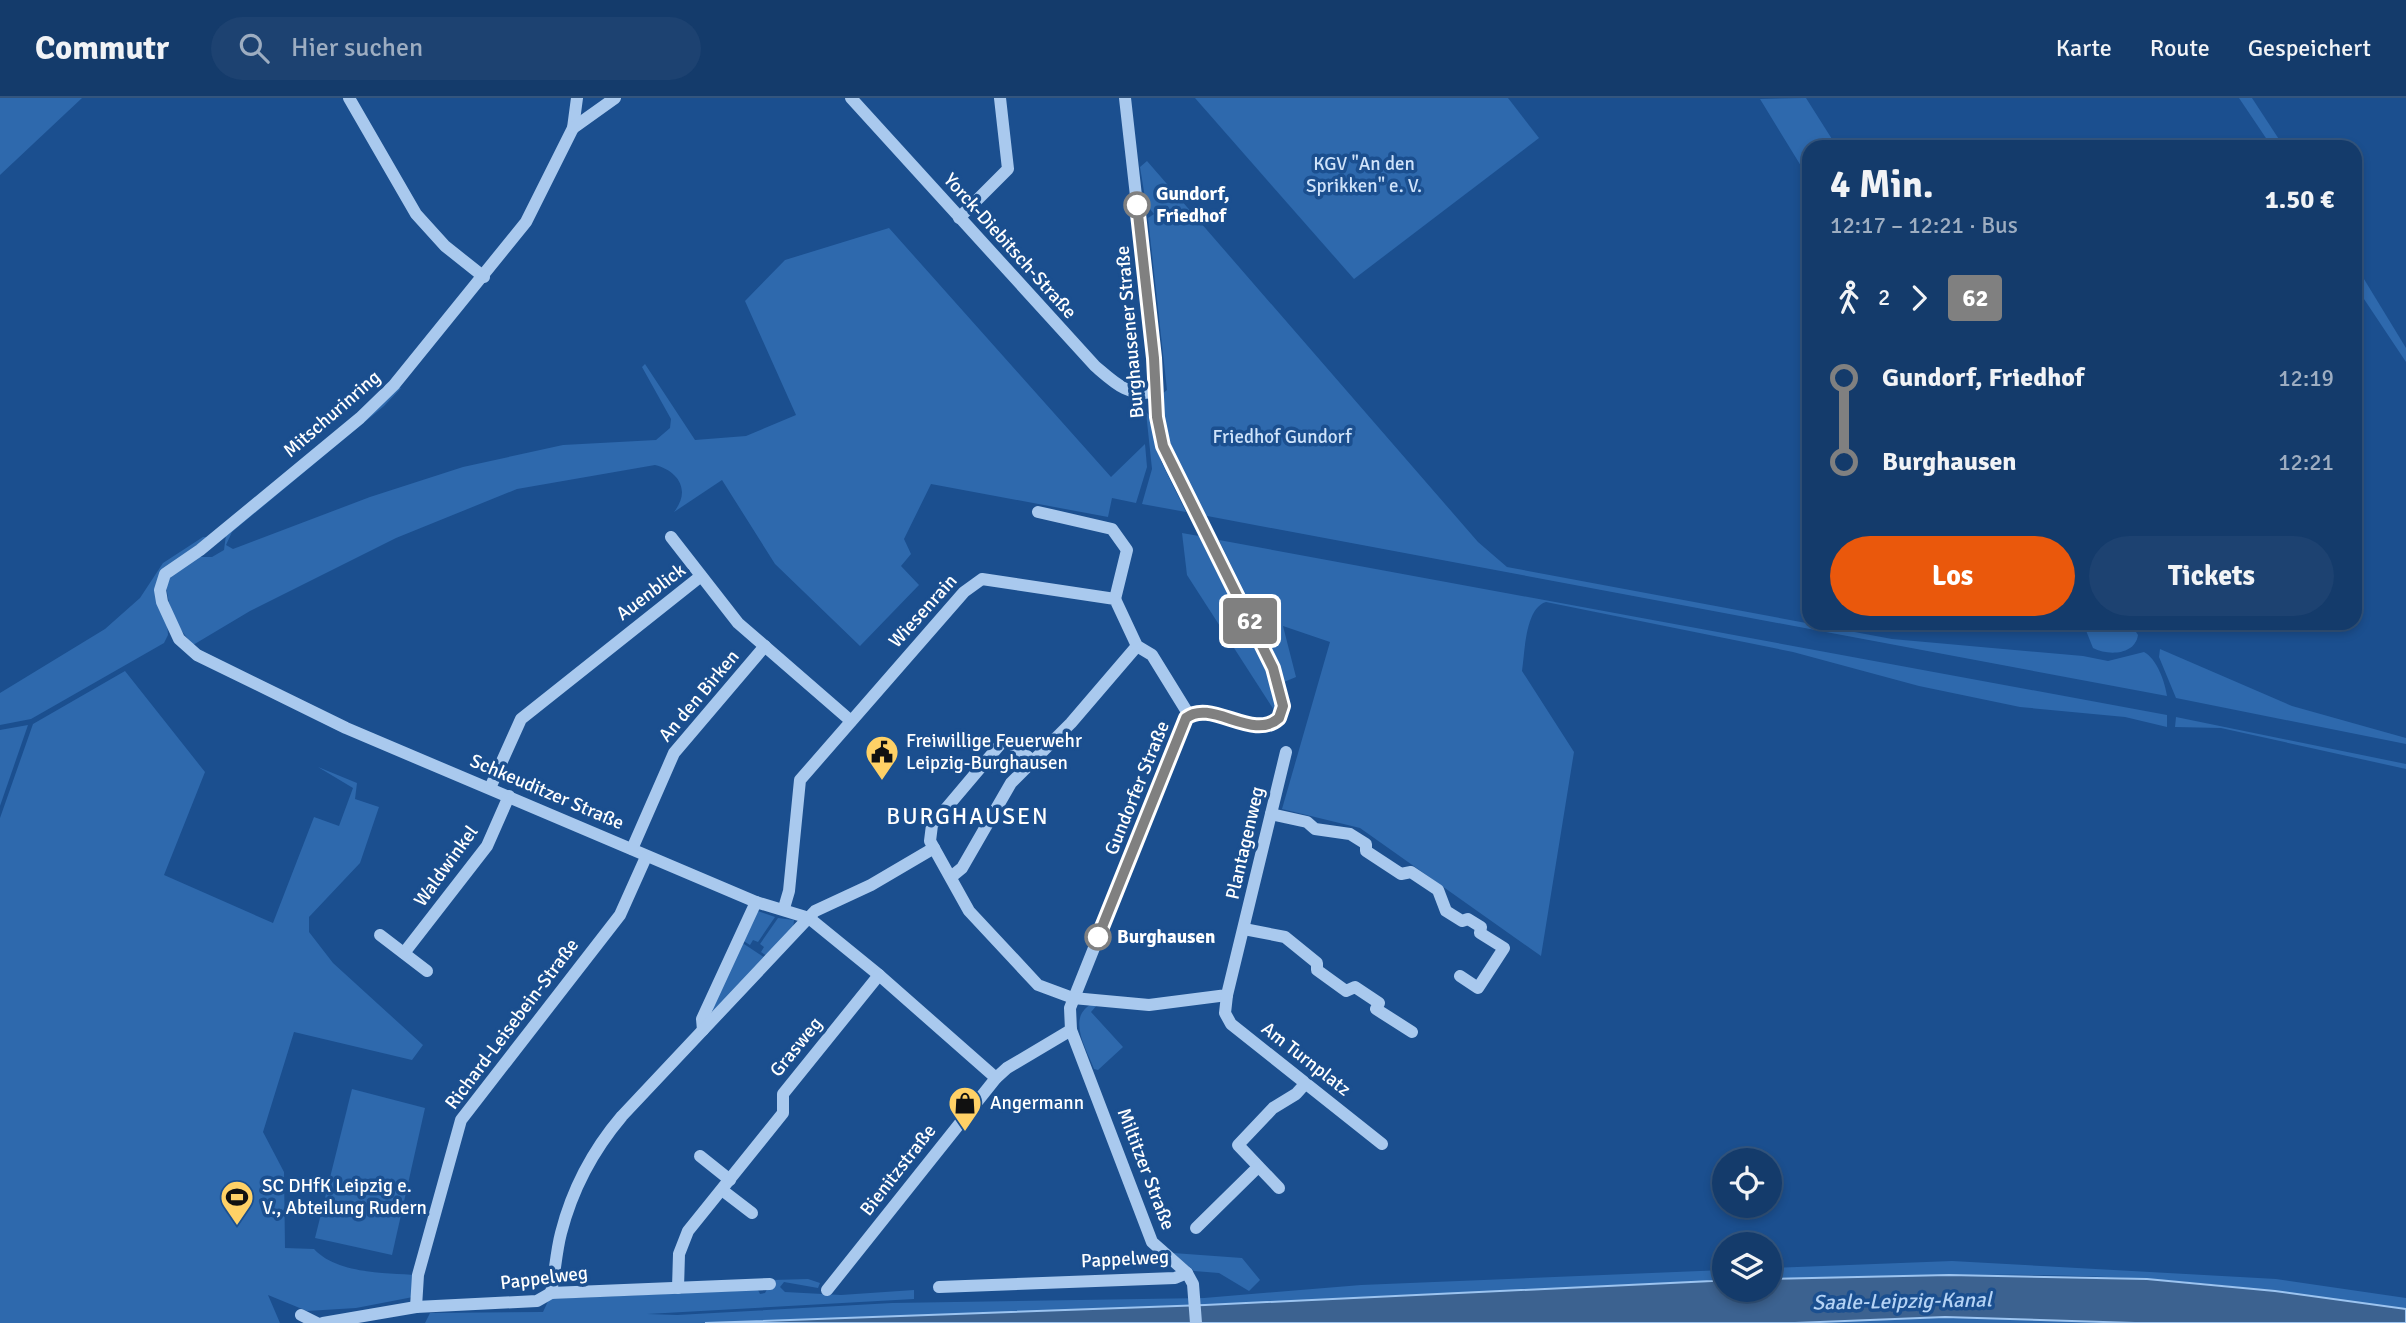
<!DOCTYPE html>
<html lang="de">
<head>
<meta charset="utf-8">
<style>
	:root { --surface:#143b6b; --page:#1d4271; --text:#f1f3f6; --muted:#9dadc1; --line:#33557e; --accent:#ea580c }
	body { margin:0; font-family:Signika,sans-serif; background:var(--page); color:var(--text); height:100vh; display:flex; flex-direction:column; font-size:26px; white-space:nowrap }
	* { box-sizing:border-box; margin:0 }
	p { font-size:23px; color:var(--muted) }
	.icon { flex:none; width:38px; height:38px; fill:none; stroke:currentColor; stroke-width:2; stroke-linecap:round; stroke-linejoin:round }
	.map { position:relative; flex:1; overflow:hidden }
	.sheet { position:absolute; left:1802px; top:42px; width:560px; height:490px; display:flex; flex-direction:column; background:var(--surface); border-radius:21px; box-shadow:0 4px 10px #0003,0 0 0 2px var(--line) }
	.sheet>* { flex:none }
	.badge { padding:0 14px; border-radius:5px; font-size:24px; line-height:46px }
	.fabs { position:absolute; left:1712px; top:1050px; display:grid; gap:14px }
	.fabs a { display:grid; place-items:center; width:70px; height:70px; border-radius:50%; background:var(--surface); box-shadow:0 4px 10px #0003,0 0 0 2px var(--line); font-size:35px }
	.map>.badge { position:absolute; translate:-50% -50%; box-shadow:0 0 0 4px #fff }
	.legs { display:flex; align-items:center; gap:10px; height:77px; padding:0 28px; font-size:23px }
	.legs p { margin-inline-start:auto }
	.head { display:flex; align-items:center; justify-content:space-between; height:119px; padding:0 28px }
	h1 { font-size:38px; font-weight:700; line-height:52px }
	.action { display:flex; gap:14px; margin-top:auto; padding:14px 28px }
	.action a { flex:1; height:80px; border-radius:42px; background:var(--accent); color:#fff; font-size:28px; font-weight:700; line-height:80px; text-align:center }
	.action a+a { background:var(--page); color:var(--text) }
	ul { padding:0 28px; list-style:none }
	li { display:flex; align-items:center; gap:24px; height:84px; font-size:26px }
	li i { display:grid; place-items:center; width:10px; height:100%; margin:0 9px; background:currentColor }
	li i::after { content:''; width:18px; height:18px; margin:-9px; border:5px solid; border-radius:50%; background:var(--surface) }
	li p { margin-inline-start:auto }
	li:first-child i { background:linear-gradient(#0000 50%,currentColor 0) }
	li:last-child i { background:linear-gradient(currentColor 50%,#0000 0) }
	header { display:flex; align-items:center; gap:42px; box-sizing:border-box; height:98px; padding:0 35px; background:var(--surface); border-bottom:2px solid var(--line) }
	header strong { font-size:33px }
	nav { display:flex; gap:38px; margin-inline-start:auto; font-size:24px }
	.search { width:490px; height:63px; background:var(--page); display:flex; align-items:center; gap:18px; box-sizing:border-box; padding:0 24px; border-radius:38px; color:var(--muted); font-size:26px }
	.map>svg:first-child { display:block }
</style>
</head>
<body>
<header>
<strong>Commutr</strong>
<div class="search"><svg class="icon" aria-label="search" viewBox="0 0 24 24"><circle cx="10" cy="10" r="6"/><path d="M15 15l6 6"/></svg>Hier suchen</div>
<nav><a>Karte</a><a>Route</a><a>Gespeichert</a></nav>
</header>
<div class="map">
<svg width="2406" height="1225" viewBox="0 0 2406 1225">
	<rect width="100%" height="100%" fill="#1b4f8f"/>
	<g fill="#2e69ad">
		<polygon points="0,0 82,0 0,77"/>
		<polygon points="1195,0 1508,0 1539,40 1354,181"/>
		<polygon points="1806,0 1837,49 1810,49 1809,81 1760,1"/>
		<polygon points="2239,0 2252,0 2284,49 2272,49"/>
		<path d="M1147,63L1478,444L1507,469L1892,541L2083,558L2108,563L2144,554C2157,561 2165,584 2167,598L1202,417C1180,373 1164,347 1161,297L1167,292L1148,120L1154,116L1146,106L1140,69Z"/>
		<path d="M889,130L1111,379L1145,346L1147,369L1136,405L1112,400L1108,419L931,386L904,441L911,456L901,468L919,487L860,548L775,466L722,382L674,414C691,393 679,373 655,367L517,391L396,440L250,513L193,547C176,528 167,509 166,483L196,459H212L224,452L226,437L397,289L401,290L384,308L232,434L226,447L233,451L370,399L463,369L563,347L656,342L670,330L671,321L642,269L645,266L695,342L746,338L796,317L745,203L785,162Z"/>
		<polygon points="2356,168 2406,250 2406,264 2356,189"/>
		<polygon points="1146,314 1150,318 1161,363 1186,414 1142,406 1152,371"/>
		<polygon points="1182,435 1199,438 1263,563 1275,606 1274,612 1187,477"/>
		<polygon points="203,439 207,439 163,474 168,537 164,545 31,621 0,627 0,595 105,531 140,500 163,465"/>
		<path d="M1219,442L2167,617V629L2125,619L2020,609L1919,588L1793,554L1546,504C1525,510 1525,554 1522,573L1574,654L1541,858L1360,730L1282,711L1330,544L1283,528L1296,579L1284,584L1277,563Z"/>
		<path d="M2083,525H2130L2138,537C2135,557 2108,558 2093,550Z"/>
		<polygon points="2160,551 2292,608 2406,640 2406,646 2176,600 2159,559"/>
		<path d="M125,573L205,674L164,777L273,825L314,719L339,728L353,690L318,669L357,685L355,701L379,709L360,765L309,819V834L333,865L423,947L412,962L294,934L263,1034L284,1074L285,1150L314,1151C337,1176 386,1175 418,1177L413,1199L356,1210L307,1213L268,1197L280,1225H0V720L33,626Z"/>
		<polygon points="2176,619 2406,666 2406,671 2221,630 2175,629"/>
		<polygon points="28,627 0,708 0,632"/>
		<polygon points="755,812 775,819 758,844 753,842 750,847 742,842"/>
		<polygon points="778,820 794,822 793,832 767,858 761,854 764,849 760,846"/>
		<polygon points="741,844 765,860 714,913 711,911"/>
		<path d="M1090,907H1097L1091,914L1123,949L1098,972L1094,971C1087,952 1067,921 1090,907Z"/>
		<polygon points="352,991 425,1010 392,1157 315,1140"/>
		<polygon points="1173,1155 1242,1160 1260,1182 1249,1193 1219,1175 1194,1173"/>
		<path d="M1952,1163L2276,1181L2406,1200V1211C2320,1199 2234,1186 2147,1181C2021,1173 1895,1178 1769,1181V1170Z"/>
		<polygon points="1724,1172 1724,1182 1205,1207 705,1225 425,1225 430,1215 543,1214 549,1201 758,1192 760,1196 765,1195 772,1182 808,1181 820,1185 818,1190 784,1184 780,1189 785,1194 841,1197 914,1192 914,1201 647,1216 677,1217 892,1205 1204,1200 1361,1187"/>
		<polygon points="1945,1219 2135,1225 1795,1225"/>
	</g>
	<polygon fill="#3c6290" stroke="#9cc4f0" stroke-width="2" points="1949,1177 2147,1181 2275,1193 2406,1211 2406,1225 2135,1225 1945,1219 1795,1225 705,1225 1205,1207 1712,1183 1724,1182 1724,1192 1769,1192 1769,1181"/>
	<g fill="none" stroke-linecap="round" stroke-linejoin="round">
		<g stroke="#a9c9ee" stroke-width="12">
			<polyline points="349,0 416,116 445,148 484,179"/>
			<polyline points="577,0 573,30 526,124 394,287 360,320 200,452 165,476 160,492 162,504 179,541 197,557 346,630 756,804 809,820 879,877 996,980"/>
			<path d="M851,0L1095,268C1116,286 1127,298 1156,294"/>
			<path d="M1125,0C1135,83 1144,166 1153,249C1157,290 1153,331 1171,369C1192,412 1295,584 1279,620C1254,643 1209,601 1186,620L1070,910L1071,932L1152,1144L1187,1175L1193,1186L1196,1225"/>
			<polyline points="573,30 615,0"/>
			<polyline points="959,120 1008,71 1000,0"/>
			<polyline points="1038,414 1112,431 1127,452 1115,501"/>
			<polyline points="671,439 738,525 851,623"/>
			<polyline points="1033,663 1008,643 1003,643 932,727 930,743 969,813 1038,887 1073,900 1149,907 1227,897 1286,654"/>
			<polyline points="490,690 521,621 701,478"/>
			<polyline points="1271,716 1307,724 1315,731 1350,736 1366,746 1366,753 1401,776 1411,774 1438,792 1446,813 1462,823 1468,821 1481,829 1480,835 1504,850 1478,890 1460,878"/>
			<polyline points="632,751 674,655 765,548"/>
			<polyline points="951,779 962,770 1011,685 1071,625 1137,548"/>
			<polyline points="784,810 789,793 800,682 964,494 982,481 1115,501 1137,548 1152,557 1189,617"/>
			<polyline points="1244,831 1285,839 1317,865 1317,872 1346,893 1355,889 1379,905 1376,911 1412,934"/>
			<polyline points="380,837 427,873"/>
			<polyline points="404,855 487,748 509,698"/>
			<polyline points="1227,897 1225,915 1231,926 1382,1046"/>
			<polyline points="703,932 702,921 756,804"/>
			<polyline points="700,1058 730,1082"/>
			<polyline points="1279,1090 1238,1047 1273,1010 1296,996 1305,986"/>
			<polyline points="722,1092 752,1115"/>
			<polyline points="1196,1130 1258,1069"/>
			<polyline points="939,1189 1175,1180 1187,1175"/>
			<polyline points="678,1190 679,1156 688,1133 783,1015 783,996 879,877"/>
			<polyline points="827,1192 996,980 1007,970 1071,932"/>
			<path d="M551,1195C555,1175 556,1154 561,1135C572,1092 594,1051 622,1018L815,813L871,787L934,750"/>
			<polyline points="416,1209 418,1177 461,1022 620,817 646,759"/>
			<polyline points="301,1217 317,1225"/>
			<polyline points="323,1225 416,1209 537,1203 551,1195 770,1186"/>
		</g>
	</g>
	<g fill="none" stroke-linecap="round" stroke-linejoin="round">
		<defs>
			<path id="line-1" d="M1098,839L1186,620C1211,600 1253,644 1279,620L1283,608L1273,570L1163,348L1157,319L1154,260L1137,107"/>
		</defs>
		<use href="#line-1" stroke="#fff" stroke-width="16"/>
		<use href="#line-1" stroke="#808080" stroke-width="10"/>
	</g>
	<defs>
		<symbol id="civic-pin" viewBox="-11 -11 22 30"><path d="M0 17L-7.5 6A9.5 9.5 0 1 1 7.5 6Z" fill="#ffd166" stroke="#1b4f8f"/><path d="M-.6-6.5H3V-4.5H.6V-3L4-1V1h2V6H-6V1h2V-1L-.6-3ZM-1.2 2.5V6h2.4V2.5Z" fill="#111"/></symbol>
		<symbol id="shop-pin" viewBox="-11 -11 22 30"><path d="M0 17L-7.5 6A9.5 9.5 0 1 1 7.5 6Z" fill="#ffd166" stroke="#1b4f8f"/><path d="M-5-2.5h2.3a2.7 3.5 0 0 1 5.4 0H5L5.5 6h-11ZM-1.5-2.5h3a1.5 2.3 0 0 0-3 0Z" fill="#111"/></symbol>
		<symbol id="stadium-pin" viewBox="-11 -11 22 30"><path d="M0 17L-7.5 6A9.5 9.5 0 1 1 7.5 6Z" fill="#ffd166" stroke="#1b4f8f"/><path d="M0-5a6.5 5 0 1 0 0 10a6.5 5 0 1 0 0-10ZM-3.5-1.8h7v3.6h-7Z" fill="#111"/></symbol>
	</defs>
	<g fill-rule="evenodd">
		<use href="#civic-pin" x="863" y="635" width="38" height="52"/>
		<use href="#shop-pin" x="946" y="986" width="38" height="52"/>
		<use href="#stadium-pin" x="218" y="1080" width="38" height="52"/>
	</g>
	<g fill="#fff" stroke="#808080" stroke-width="3.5">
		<circle cx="1137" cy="107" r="12"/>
		<circle cx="1098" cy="839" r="12"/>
	</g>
	<g text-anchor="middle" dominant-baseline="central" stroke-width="7" stroke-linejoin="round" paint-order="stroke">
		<g font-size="19" fill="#cfe3fa" stroke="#1b4f8f">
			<text x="1364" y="66">KGV "An den<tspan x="1364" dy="22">Sprikken" e. V.</tspan></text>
			<text x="1282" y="339">Friedhof Gundorf</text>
		</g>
		<g font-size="19" font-weight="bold" fill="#fff" stroke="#1b4f8f" text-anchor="start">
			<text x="1156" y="96">Gundorf,<tspan x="1156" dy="22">Friedhof</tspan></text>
			<text x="1117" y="839">Burghausen</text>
		</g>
		<g font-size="19" fill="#fff" stroke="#1b4f8f">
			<text transform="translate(1010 148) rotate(48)">Yorck-Diebitsch-Straße</text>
			<text transform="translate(1130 234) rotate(-95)">Burghausener Straße</text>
			<text transform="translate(332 316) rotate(-41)">Mitschurinring</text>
			<text transform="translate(651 494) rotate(-37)">Auenblick</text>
			<text transform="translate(923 513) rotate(-48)">Wiesenrain</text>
			<text transform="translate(699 598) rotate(-50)">An den Birken</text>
			<text transform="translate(1137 690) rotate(-68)">Gundorfer Straße</text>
			<text transform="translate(547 694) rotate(23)">Schkeuditzer Straße</text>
			<text transform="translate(1245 745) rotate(-77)">Plantagenweg</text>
			<text transform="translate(446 768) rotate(-54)">Waldwinkel</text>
			<text transform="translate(512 926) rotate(-53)">Richard-Leisebein-Straße</text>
			<text transform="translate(796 949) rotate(-51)">Grasweg</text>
			<text transform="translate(1306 961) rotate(38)">Am Turnplatz</text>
			<text transform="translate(1146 1071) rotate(69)">Miltitzer Straße</text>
			<text transform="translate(898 1072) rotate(-52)">Bienitzstraße</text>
			<text transform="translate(1125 1161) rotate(-3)">Pappelweg</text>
			<text transform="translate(544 1180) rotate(-7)">Pappelweg</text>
		</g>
		<g font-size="19" fill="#fff" stroke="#1b4f8f" text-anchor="start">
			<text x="906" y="643">Freiwillige Feuerwehr<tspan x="906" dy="22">Leipzig-Burghausen</tspan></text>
			<text x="990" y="1005">Angermann</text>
			<text x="262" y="1088">SC DHfK Leipzig e.<tspan x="262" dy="22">V., Abteilung Rudern</tspan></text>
		</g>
		<g font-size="21" font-style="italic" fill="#b5d3f5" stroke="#1b4f8f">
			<text transform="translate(1902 1203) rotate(-1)">Saale-Leipzig-Kanal</text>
		</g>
		<g font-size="23" letter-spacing="2" fill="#fff" stroke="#1b4f8f">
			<text x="968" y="718">BURGHAUSEN</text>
		</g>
	</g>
</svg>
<div class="fabs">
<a><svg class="icon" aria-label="locate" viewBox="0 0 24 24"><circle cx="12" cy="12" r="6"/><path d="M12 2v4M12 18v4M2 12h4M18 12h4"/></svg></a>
<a><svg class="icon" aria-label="layers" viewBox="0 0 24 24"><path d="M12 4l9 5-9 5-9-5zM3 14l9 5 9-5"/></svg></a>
</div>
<b class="badge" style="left:1250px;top:523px;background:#808080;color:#fff">62</b>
<section class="sheet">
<div class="head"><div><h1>4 Min.</h1><p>12:17 – 12:21 · Bus</p></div><b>1.50 €</b></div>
<div class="legs"><svg class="icon" aria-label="walk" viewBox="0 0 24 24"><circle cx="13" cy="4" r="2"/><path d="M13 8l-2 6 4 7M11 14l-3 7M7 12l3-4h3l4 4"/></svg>2<svg class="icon" aria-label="forward" viewBox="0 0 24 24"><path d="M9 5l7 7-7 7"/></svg><b class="badge" style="background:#808080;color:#fff">62</b></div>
<ul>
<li><i style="color:#808080"></i><b>Gundorf, Friedhof</b><p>12:19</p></li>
<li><i style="color:#808080"></i><b>Burghausen</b><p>12:21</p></li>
</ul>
<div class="action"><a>Los</a><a>Tickets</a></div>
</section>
</div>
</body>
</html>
